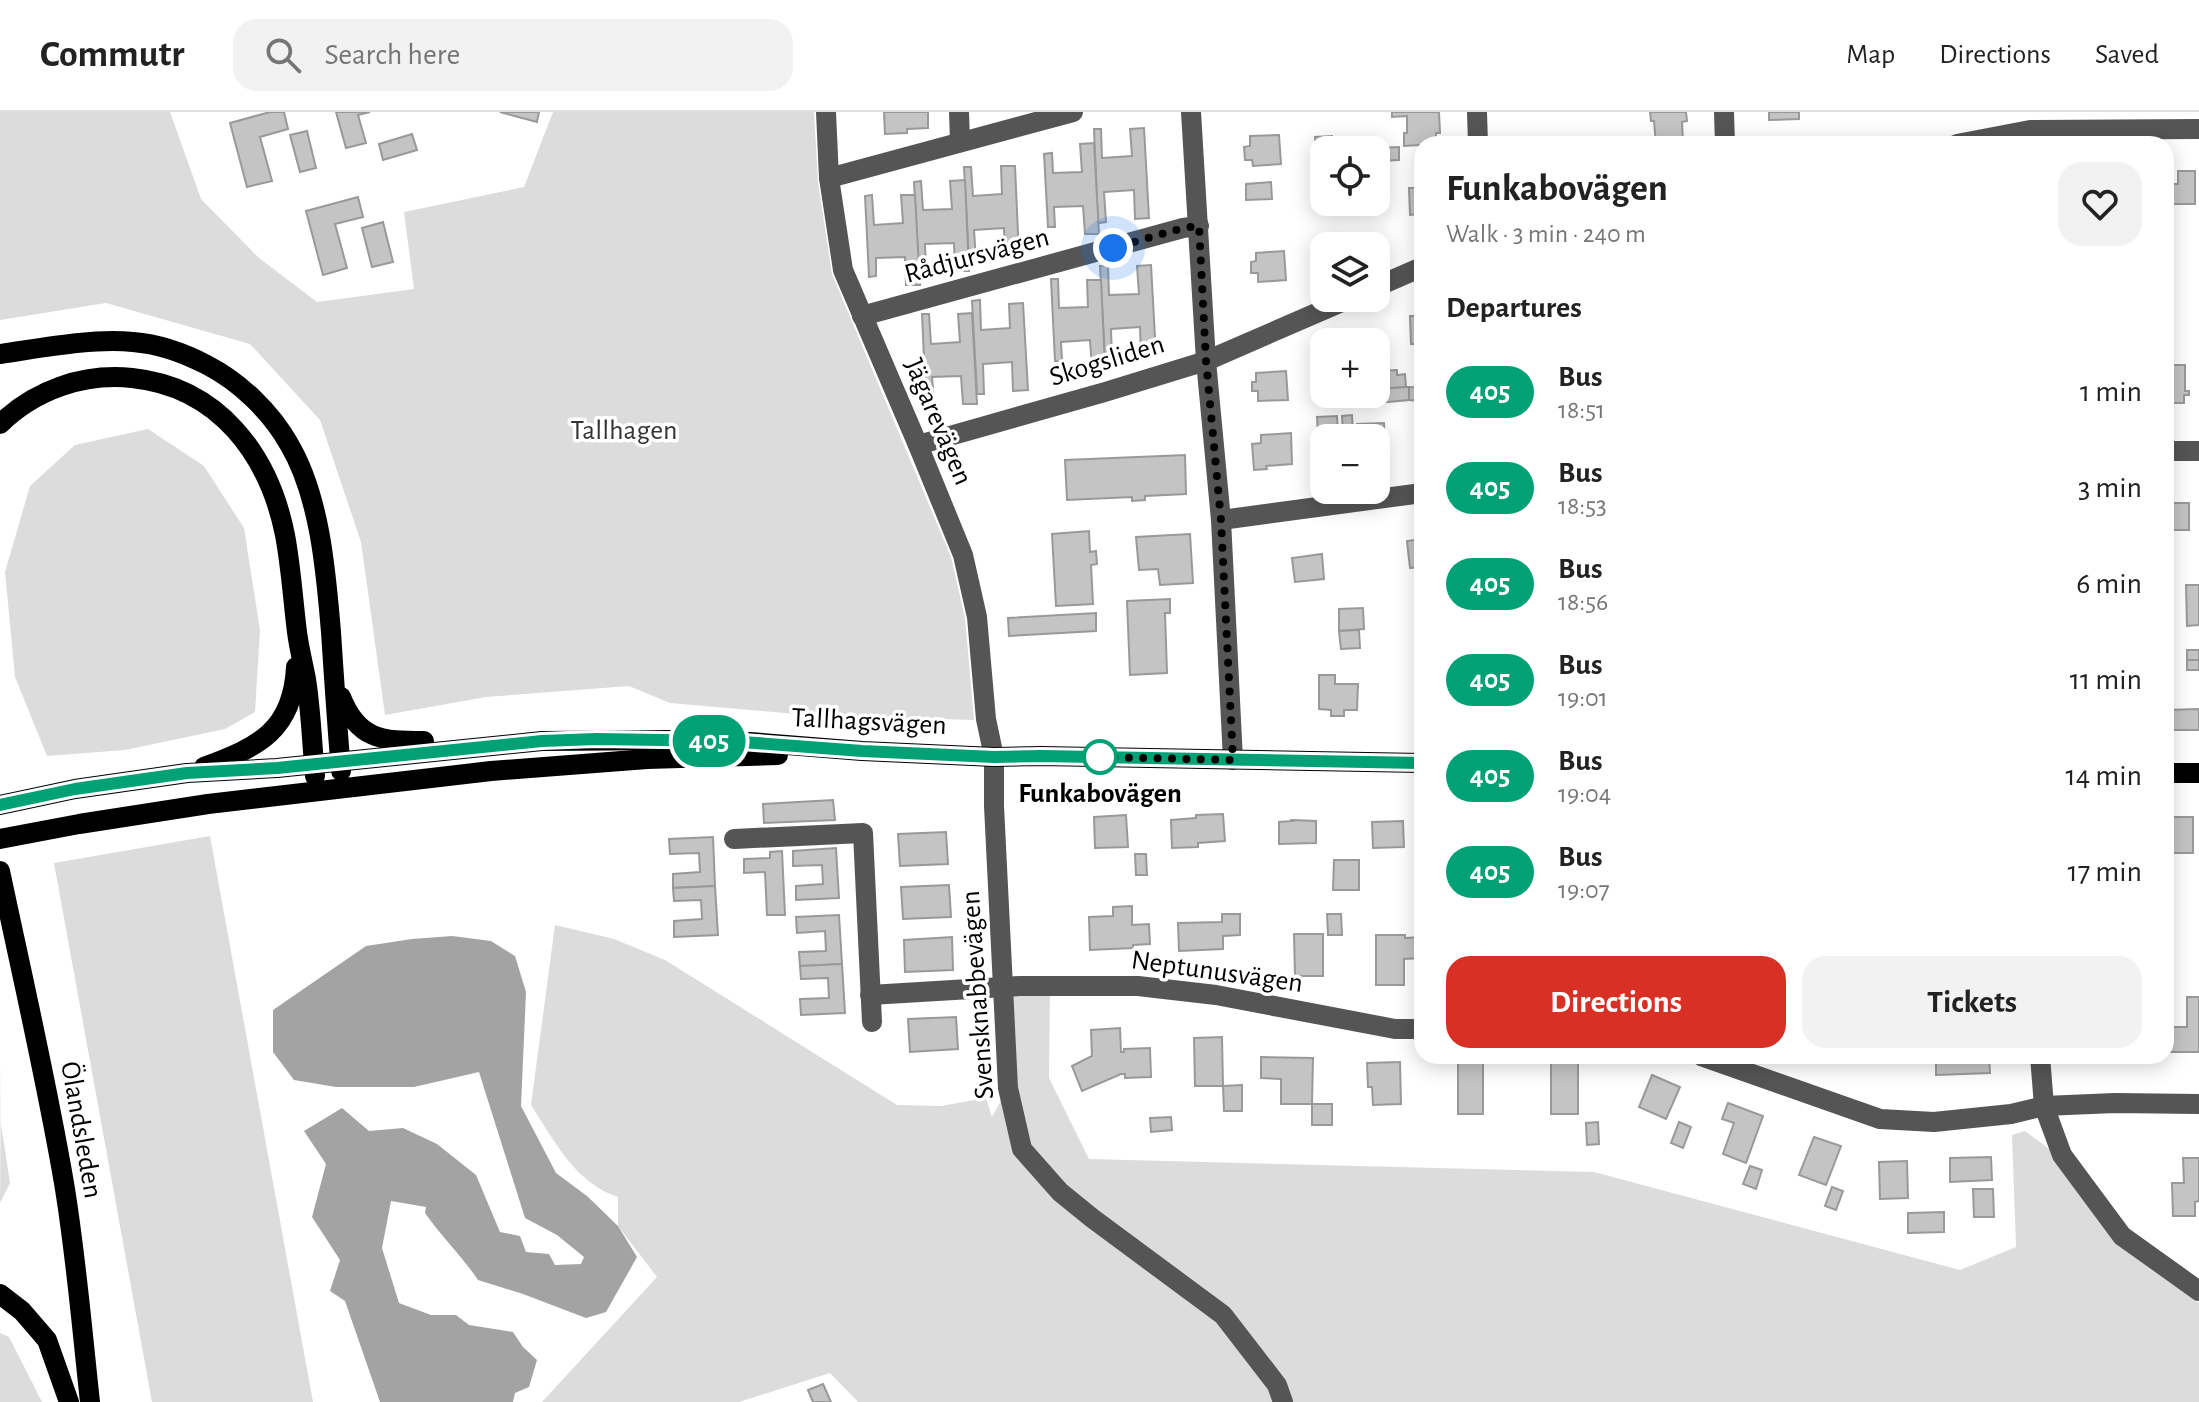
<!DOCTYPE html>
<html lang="en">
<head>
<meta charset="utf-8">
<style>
	:root { --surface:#fff; --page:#f2f2f2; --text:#222; --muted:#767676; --line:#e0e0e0; --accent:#d93025 }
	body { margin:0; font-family:"Alegreya Sans",sans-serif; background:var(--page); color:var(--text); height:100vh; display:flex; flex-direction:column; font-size:30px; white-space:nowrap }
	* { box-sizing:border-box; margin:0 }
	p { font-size:26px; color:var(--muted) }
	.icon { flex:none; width:44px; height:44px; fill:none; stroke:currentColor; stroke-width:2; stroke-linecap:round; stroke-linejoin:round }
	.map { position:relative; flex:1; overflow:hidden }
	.sheet { position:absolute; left:1414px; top:24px; width:760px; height:928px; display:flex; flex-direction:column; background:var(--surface); border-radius:24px; box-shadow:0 4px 20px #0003 }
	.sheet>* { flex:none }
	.badge { padding:0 16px; border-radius:26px; font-size:28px; line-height:52px }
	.buttons { position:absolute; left:1310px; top:24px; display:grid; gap:16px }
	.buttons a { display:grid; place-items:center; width:80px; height:80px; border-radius:16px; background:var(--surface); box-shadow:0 4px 20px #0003; font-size:40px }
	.you { position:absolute; width:40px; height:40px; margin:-20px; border:6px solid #fff; border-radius:50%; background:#1a73e8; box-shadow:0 0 0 12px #1a73e833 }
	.map>.badge { position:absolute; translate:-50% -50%; box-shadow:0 0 0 4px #fff }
	h2 { padding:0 32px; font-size:30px; line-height:72px }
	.round { display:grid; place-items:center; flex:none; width:84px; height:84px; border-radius:24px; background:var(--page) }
	.overview { display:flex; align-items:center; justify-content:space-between; height:136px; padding:0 32px }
	h1 { font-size:38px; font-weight:600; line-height:60px }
	.action { display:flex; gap:16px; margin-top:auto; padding:16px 32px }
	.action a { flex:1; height:92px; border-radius:24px; background:var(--accent); color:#fff; font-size:32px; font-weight:600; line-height:92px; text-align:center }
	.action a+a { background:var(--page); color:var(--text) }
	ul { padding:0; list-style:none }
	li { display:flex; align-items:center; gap:24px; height:96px; padding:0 32px }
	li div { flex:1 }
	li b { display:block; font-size:30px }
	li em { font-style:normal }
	li .badge { min-width:88px; font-weight:700; text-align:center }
	header { display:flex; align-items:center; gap:48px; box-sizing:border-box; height:112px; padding:0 40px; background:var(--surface); border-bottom:2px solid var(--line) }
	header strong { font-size:38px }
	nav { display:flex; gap:44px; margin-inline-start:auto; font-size:28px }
	.search { width:560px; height:72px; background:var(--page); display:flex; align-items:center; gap:20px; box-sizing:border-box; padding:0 28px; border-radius:24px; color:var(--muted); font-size:30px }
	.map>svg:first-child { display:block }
</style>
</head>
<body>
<header>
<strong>Commutr</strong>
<div class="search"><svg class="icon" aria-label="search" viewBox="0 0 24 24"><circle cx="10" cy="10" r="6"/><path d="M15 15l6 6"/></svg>Search here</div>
<nav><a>Map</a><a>Directions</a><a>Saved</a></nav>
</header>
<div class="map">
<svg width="2199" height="1290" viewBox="0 0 2199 1290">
	<rect width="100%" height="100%" fill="#fff"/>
	<g fill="#dcdcdc">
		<polygon points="0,0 170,0 201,87 259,146 317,190 414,177 404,100 524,75 553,0 814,0 818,70 832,162 951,445 965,506 974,608 807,603 670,591 629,574 486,585 385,603 361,430 320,308 250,232 106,191 0,208"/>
		<polygon points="148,317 204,354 244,416 260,518 255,600 225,617 125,638 47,644 15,565 5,460 30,374 75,333"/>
		<polygon points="210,724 313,1290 152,1290 54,751"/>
		<path d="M555,813L614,827L665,848L897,993L941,994L986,986L992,1005L1008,976L1003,875L1050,874L1049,966L1089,1047L1594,1060L1960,1158L2016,1135L2012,1023L2025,1019L2052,1039L2114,1130L2199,1191V1290H858L830,1261L739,1290H542L657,1165L618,1114V1085C575,1071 554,1028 531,993Z"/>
		<polygon points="1,945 1,1012 10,1071 0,1091"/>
		<polygon points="0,1221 9,1225 42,1290 0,1290"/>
	</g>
	<path fill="#a3a3a3" d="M452,824L491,829L515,844L526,880L521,994L556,1061L587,1084L618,1114L637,1145L606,1200L586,1206L523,1182L478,1168C462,1144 441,1124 425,1101L426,1095L391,1089L382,1136L399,1191L431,1203H456L469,1213L513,1220L523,1235L537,1248L529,1275L515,1281L513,1290H380L345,1189L330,1179L340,1148L312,1105L326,1052L304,1019L342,996L369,1019L403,1016L437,1032L476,1063L500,1120L520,1124L526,1140L549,1142L555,1153L581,1152L584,1145L557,1123L525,1106L479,960L414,975H336L294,968L273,940V898L366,834L412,827Z"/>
	<g fill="#c4c4c4" stroke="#999" stroke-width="2">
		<polygon points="270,0 284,0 288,17 260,25 272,69 247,75 230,11"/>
		<polygon points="336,0 370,0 358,3 366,31 346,36"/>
		<polygon points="500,0 539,0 537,10"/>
		<polygon points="884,0 928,0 928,16 907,17 907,21 885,22"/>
		<polygon points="1392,0 1439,0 1440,21 1436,21 1436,32 1404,34 1404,21 1407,21 1407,4 1392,5"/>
		<polygon points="1650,0 1686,0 1687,9 1682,10 1683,31 1656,32 1654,9 1651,9"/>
		<polygon points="1769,0 1799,0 1799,7 1769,8"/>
		<polygon points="1144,16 1149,106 1135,107 1134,78 1104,80 1106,110 1098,111 1094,17 1101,17 1102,46 1132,44 1130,17"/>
		<polygon points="307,19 316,56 300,60 290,23"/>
		<polygon points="412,22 417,38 383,48 379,32"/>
		<polygon points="1279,23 1281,52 1253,54 1252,48 1245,48 1244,35 1250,34 1250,24"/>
		<polygon points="1332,24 1332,38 1324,38 1324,47 1316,47 1315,25"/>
		<polygon points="1094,31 1099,122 1085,122 1083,94 1054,95 1055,115 1048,115 1044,42 1052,41 1053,61 1082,60 1080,32"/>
		<polygon points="1399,35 1399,48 1378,49 1378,36"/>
		<polygon points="1001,54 1015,54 1019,144 1005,145 1004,116 974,118 976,148 969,148 964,55 971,55 973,84 1002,82"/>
		<polygon points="2178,59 2195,59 2195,92 2168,92 2168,72 2178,72"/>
		<polygon points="965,68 969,159 955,159 954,131 925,132 926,163 919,163 914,70 921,69 923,98 952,97 950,69"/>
		<polygon points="1271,70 1272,87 1246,88 1246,72"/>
		<polygon points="1409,76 1422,76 1422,108 1420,108 1420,102 1410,103"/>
		<polygon points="872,83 874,113 903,111 901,83 915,83 920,173 906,173 905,145 876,146 876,164 869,165 865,84"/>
		<polygon points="358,85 363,105 335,112 347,156 323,163 306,99"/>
		<polygon points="383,110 393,150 372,155 362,116"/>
		<polygon points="1284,139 1286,168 1258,170 1258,161 1251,161 1251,150 1256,149 1256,141"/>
		<polygon points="1151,153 1156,243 1141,244 1140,215 1111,217 1112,247 1105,248 1100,154 1108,154 1109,183 1139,182 1137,154"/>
		<polygon points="1051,167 1058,167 1059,196 1088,195 1087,168 1101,168 1105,256 1092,257 1090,228 1061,230 1062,249 1055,249"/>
		<polygon points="980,188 981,218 1010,216 1009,192 1023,191 1028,278 1013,279 1012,250 983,252 984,282 977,282 972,189"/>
		<polygon points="972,201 977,292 963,292 961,264 932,265 934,289 926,290 922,202 929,202 931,232 960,230 958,202"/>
		<polygon points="1410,204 1422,204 1422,232 1411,232"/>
		<polygon points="2166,253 2185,253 2185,279 2189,279 2189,283 2184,283 2184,291 2166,291"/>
		<polygon points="1397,258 1397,263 1405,262 1406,275 1378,277 1376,259"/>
		<polygon points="1286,259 1288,288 1258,289 1258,279 1252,279 1252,270 1256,270 1256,261"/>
		<polygon points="1406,275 1409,275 1409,288 1378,291 1378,277"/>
		<polygon points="1409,275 1422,276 1422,289 1409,288"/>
		<polygon points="1352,303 1353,320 1343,321 1342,304"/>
		<polygon points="1337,304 1338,322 1318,323 1317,305"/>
		<polygon points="1422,308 1422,349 1421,349 1416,309"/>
		<polygon points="1384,311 1386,349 1376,350 1376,326 1357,326 1357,312"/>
		<polygon points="1291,321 1292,352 1266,354 1267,357 1254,358 1252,332 1261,331 1261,323"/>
		<polygon points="1185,343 1186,382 1145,384 1145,388 1132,389 1132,385 1067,388 1065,348"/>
		<polygon points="2166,388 2171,388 2171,391 2189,391 2189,418 2170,418 2170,411 2166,411"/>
		<polygon points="1089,419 1090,440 1096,439 1097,452 1091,453 1093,492 1056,494 1052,422"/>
		<polygon points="1190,422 1193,471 1160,473 1158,457 1139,458 1136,425"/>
		<polygon points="1422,427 1422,455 1410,456 1407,429"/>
		<polygon points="1322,442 1324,467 1295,470 1292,446"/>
		<polygon points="2186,473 2199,473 2199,513 2187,514"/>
		<polygon points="1170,487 1170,501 1165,501 1167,561 1130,563 1127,489"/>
		<polygon points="1363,496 1364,517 1339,519 1339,497"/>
		<polygon points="1096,501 1096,519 1009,524 1008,506"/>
		<polygon points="1359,518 1360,536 1341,537 1339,519"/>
		<rect x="2187" y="538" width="12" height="10"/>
		<rect x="2187" y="548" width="12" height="10"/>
		<polygon points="1319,563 1335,563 1335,572 1358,572 1357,598 1344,598 1344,604 1331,604 1331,598 1319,597"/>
		<polygon points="2199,597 2199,618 2166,618 2166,598"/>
		<polygon points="833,688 835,708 764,711 763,692"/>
		<polygon points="1223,702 1225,729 1198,731 1198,735 1172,736 1171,708 1196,706 1196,703"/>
		<polygon points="1126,703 1128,735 1095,736 1094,705"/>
		<rect x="2166" y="705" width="27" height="36"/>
		<polygon points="1292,708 1316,709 1316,731 1279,732 1279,710 1293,709"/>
		<polygon points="1403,709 1404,735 1373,736 1372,710"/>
		<polygon points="946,720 948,752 900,754 898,722"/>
		<polygon points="713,725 715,774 673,776 673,762 700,760 699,741 670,742 669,727"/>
		<polygon points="836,736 839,786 796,788 796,774 823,772 822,753 793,754 793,739"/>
		<polygon points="782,739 785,803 767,803 765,760 744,761 744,747 770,746 770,740"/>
		<polygon points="1135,742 1146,742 1147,763 1136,763"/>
		<polygon points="1334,748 1359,748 1359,778 1333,778"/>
		<polygon points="949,773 951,805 903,807 901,775"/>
		<polygon points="715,774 718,823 674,825 674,809 702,807 701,788 674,789 673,776"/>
		<polygon points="1132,794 1132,813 1149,812 1150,832 1133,833 1133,836 1090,838 1089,805 1113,804 1113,795"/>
		<polygon points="1222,802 1240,802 1240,823 1223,824 1223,837 1179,839 1178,811 1222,810"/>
		<polygon points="1327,802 1341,802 1342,823 1328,823"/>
		<polygon points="839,803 842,852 800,854 799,840 826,839 825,819 797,821 796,805"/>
		<polygon points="1294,822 1323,822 1323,864 1295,864"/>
		<polygon points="1376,823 1405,823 1405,826 1422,825 1422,846 1404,847 1404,873 1376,873"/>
		<polygon points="952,825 953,858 905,860 904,828"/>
		<polygon points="842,852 845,901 801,903 800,887 829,886 828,866 801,867 800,854"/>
		<polygon points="2187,885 2199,885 2199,940 2170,940 2170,915 2187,915"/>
		<polygon points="956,905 958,937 910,940 908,907"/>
		<polygon points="1120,916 1121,940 1124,940 1124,937 1150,936 1151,965 1125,966 1125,962 1121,962 1082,979 1072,954 1092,944 1091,918"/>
		<polygon points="1222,925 1223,974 1195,974 1194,926"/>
		<polygon points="1836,944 1890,944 1890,950 1836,951"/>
		<polygon points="1936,944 1989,944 1990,961 1936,963"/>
		<polygon points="1261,945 1313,946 1312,992 1281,992 1281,967 1261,966"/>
		<rect x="1458" y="949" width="25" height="53"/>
		<polygon points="1400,950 1401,992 1373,993 1372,975 1368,975 1367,951"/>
		<rect x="1551" y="951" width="27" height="51"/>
		<polygon points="1652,963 1680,975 1666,1007 1639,995"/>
		<polygon points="1242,973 1242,999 1224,999 1223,974"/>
		<polygon points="1728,991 1763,1004 1746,1051 1723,1042 1734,1011 1722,1007"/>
		<rect x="1312" y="992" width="20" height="21"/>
		<polygon points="1171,1005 1172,1018 1151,1020 1150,1006"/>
		<polygon points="1598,1010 1599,1032 1587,1033 1586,1011"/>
		<polygon points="1679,1010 1691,1015 1683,1036 1671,1031"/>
		<polygon points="1814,1025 1841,1034 1826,1073 1799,1063"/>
		<polygon points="1991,1045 1992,1068 1950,1070 1950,1046"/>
		<polygon points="2183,1046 2199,1046 2199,1089 2195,1090 2195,1104 2173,1104 2172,1071 2184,1071"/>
		<polygon points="1907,1049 1908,1086 1880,1087 1879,1050"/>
		<polygon points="1750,1054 1762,1058 1756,1077 1743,1072"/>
		<polygon points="1832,1075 1843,1079 1836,1098 1825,1094"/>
		<polygon points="1973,1077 1993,1077 1994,1105 1974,1105"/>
		<polygon points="1944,1100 1944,1120 1908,1121 1908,1101"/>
		<polygon points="823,1272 831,1290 813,1290 808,1278"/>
	</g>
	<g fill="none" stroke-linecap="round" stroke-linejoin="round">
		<g stroke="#555" stroke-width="20">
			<polyline points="826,0 829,66 843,158 918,333 963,443 977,505 986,607 994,645 994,694 1008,976 1022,1037 1060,1080 1092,1106 1223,1203 1277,1273 1283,1290"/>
			<polyline points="959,0 960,30"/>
			<polyline points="1191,0 1206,249 1221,408 1233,648"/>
			<polyline points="1477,0 1478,32"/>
			<polyline points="1724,0 1725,32"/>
			<polyline points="1957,32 2030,18 2199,17"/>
			<polyline points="829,66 1073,0"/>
			<polyline points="1376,175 1422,155"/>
			<polyline points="862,204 1183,116 1199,114"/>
			<polyline points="918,333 1105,280 1206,249 1351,186"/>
			<polyline points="2166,339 2199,339"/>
			<polyline points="1221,408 1422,381"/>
			<polyline points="734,727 863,721 872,910"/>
			<polyline points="870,883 1020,874 1138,874 1216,883 1395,917 1422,917"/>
			<polyline points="1701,944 1880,1007 1934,1010 2011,1002 2044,994 2115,991 2199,992"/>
			<polyline points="2040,944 2044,994 2062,1043 2122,1124 2199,1179"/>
		</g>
		<g stroke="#000" stroke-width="20">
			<path d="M0,242C42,236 91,226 133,230C159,232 184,241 207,253C240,270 271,300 289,332C320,384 326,460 331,520C334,566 337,612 341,659"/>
			<path d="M0,312C35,278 83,261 132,266C219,275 269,343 285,423C291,455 293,488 297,520C299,536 303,551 306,567C311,599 312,632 315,664"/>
			<path d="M341,585C358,628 382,629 424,629"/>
			<path d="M204,655C259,635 293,618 296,555"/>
			<polyline points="2166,661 2199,661"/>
			<polyline points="0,693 75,677 187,661 277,656 542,629 668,628 750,630 862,639 994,645 1041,644 1422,651"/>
			<polyline points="0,727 79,712 208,692 491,659 647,647 778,643"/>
			<path d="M0,759C22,863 46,966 64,1071C76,1143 82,1217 90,1290"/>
			<polyline points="0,1182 22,1199 47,1228 69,1290"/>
		</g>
	</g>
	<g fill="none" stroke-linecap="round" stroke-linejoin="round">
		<defs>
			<polyline id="line" points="0,693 75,677 187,661 277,656 542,629 596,627 729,629 862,639 994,645 1041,644 1422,651"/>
		</defs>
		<use href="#line" stroke="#fff" stroke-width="18"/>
		<use href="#line" stroke="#00a174" stroke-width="12"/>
		<polyline stroke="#000" stroke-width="8" stroke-dasharray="0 14.4" points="1100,645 1233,648 1221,408 1206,249 1199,114 1183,116 1113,136"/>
	</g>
	<circle fill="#fff" stroke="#00a174" stroke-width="4" cx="1100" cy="645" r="16"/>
	<g text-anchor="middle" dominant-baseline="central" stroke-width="7" stroke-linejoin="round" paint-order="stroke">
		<g font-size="28" fill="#000" stroke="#fff">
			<text transform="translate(977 144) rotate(-15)">Rådjursvägen</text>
			<text transform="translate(1107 249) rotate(-17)">Skogsliden</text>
			<text transform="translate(938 310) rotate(67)">Jägarevägen</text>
			<text transform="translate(869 610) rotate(3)">Tallhagsvägen</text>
			<text transform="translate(1217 860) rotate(8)">Neptunusvägen</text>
			<text transform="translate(978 883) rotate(-94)">Svensknabbevägen</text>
			<text transform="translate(81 1018) rotate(80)">Ölandsleden</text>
		</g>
		<g font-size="28" fill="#333" stroke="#fff">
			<text x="624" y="319">Tallhagen</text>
		</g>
		<g font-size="28" font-weight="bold" fill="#000" stroke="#fff">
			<text x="1100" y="682">Funkabovägen</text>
		</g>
	</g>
</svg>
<div class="buttons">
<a><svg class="icon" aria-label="locate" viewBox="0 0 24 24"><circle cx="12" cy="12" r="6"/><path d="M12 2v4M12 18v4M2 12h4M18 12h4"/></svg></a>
<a><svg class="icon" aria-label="layers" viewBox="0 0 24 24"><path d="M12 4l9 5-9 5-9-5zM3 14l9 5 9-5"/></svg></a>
<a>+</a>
<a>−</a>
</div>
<div class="you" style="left:1113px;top:136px"></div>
<b class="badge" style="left:709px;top:629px;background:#00a174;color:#fff">405</b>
<section class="sheet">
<div class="overview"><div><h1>Funkabovägen</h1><p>Walk · 3 min · 240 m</p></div><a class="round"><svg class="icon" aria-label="heart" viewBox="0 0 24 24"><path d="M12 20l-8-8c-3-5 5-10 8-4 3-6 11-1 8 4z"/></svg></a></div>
<h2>Departures</h2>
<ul>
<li><span class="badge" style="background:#00a174;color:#fff">405</span><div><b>Bus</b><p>18:51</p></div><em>1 min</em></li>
<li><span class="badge" style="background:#00a174;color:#fff">405</span><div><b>Bus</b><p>18:53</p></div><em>3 min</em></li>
<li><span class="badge" style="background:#00a174;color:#fff">405</span><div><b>Bus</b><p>18:56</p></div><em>6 min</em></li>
<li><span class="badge" style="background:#00a174;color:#fff">405</span><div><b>Bus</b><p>19:01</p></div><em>11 min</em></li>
<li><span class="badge" style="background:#00a174;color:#fff">405</span><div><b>Bus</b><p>19:04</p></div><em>14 min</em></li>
<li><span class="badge" style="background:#00a174;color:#fff">405</span><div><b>Bus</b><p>19:07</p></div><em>17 min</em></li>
</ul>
<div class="action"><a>Directions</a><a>Tickets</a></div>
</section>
</div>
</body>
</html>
